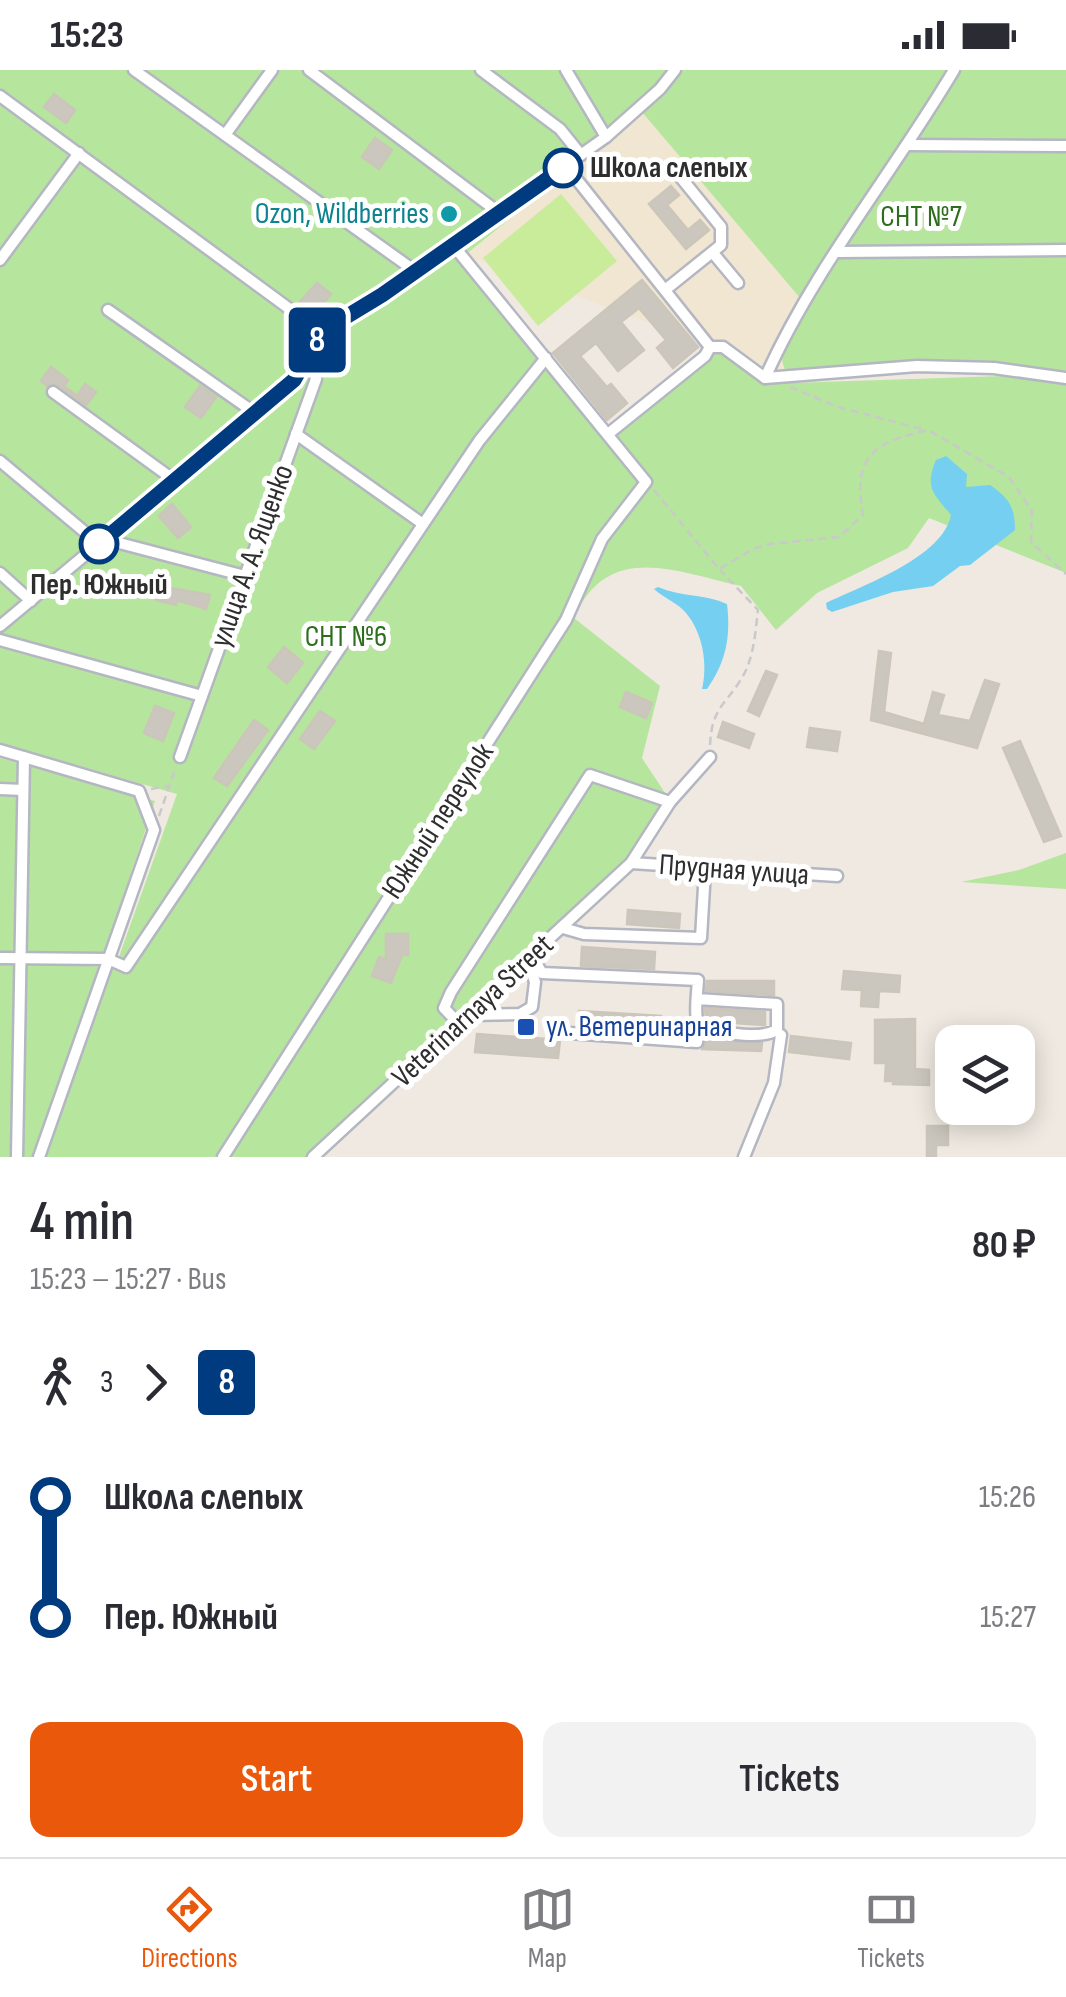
<!DOCTYPE html>
<html lang="en">
<head>
<meta charset="utf-8">
<style>
	:root { --surface:#fff; --page:#f2f2f3; --text:#2b2b33; --muted:#7c7c81; --line:#e1e1e2; --accent:#ea580c }
	body { margin:0; font-family:"Sofia Sans Condensed",sans-serif; background:var(--page); color:var(--text); height:100vh; display:flex; flex-direction:column; font-size:38px; white-space:nowrap }
	* { box-sizing:border-box; margin:0 }
	p { font-size:32px; color:var(--muted) }
	.icon { flex:none; width:55px; height:55px; fill:none; stroke:currentColor; stroke-width:2; stroke-linecap:round; stroke-linejoin:round }
	.map { position:relative; height:1087px; overflow:hidden }
	.side { display:flex; flex-direction:column; background:var(--surface); flex:1 }
	.side>* { flex:none }
	.badge { padding:0 20px; border-radius:8px; font-size:35px; line-height:65px }
	.controls { position:absolute; left:935px; top:955px; display:grid; gap:20px }
	.controls a { display:grid; place-items:center; width:100px; height:100px; border-radius:20px; background:var(--surface); box-shadow:0 5px 25px #0003; font-size:50px }
	.map>.badge { position:absolute; translate:-50% -50%; box-shadow:0 0 0 5px #fff }
	.legs { display:flex; align-items:center; gap:15px; height:110px; padding:0 30px; font-size:32px }
	.legs p { margin-inline-start:auto }
	.headline { display:flex; align-items:center; justify-content:space-between; height:170px; padding:0 30px }
	h1 { font-size:55px; font-weight:600; line-height:75px }
	.cta { display:flex; gap:20px; margin-top:auto; padding:20px 30px }
	.cta a { flex:1; height:115px; border-radius:20px; background:var(--accent); color:#fff; font-size:40px; font-weight:600; line-height:115px; text-align:center }
	.cta a+a { background:var(--page); color:var(--text) }
	ul { padding:0 30px; list-style:none }
	li { display:flex; align-items:center; gap:35px; height:120px; font-size:38px }
	li i { display:grid; place-items:center; width:15px; height:100%; margin:0 12px; background:currentColor }
	li i::after { content:''; width:25px; height:25px; margin:-12px; border:8px solid; border-radius:50%; background:var(--surface) }
	li p { margin-inline-start:auto }
	li:first-child i { background:linear-gradient(#0000 50%,currentColor 0) }
	li:last-child i { background:linear-gradient(currentColor 50%,#0000 0) }
	.status { display:flex; justify-content:space-between; align-items:center; height:70px; padding:0 50px; background:var(--surface); direction:ltr }
	.status svg { height:28px; fill:currentColor }
	.tabs { display:flex; justify-content:space-around; align-items:center; height:140px; border-top:2px solid var(--line); background:var(--surface); font-size:28px; color:var(--muted) }
	.tabs a { display:grid; justify-items:center; gap:5px }
	.tabs .current { color:var(--accent) }
	.map>svg:first-child { display:block }
</style>
</head>
<body>
<div class="status"><b>15:23</b><svg viewBox="0 0 49 12"><path d="M0 12V9h3v3zM5 12V6h3v6zM10 12V3h3v9zM15 12V0h3v12zM26 1h20v11H26zM47 4h2v5h-2z"/></svg></div>
<div class="map">
<svg width="1066" height="1087" viewBox="0 0 1066 1087">
	<rect width="100%" height="100%" fill="#efe9e1"/>
	<polygon fill="#f0e6d1" points="642,41 801,229 786,303 465,185"/>
	<g fill="#b6e59e">
		<path d="M0,0H1066V301L1011,294L786,303L778,278L801,229L642,42L465,185L614,362L710,277L791,313L1066,304V503L929,448L908,478L817,523L776,560L741,516C677,502 608,470 574,548L660,616L642,688L669,729L632,796L437,980L307,1087H0V688L155,731L105,882L32,891L115,898L177,724L0,673V563L241,351L0,551Z"/>
		<polygon points="1066,783 1066,819 961,812 1019,800"/>
	</g>
	<polygon fill="#c9ec9a" points="561,124 617,191 538,256 483,188"/>
	<g fill="#75cff0">
		<path d="M946,386L967,404L966,417L990,415C1009,428 1015,437 1015,460L970,495L960,496L933,516L893,522L832,542L827,539L826,533C864,515 943,487 951,445C934,424 924,418 936,390Z"/>
		<path d="M658,517C681,527 705,524 727,534C731,567 726,592 707,619H702C708,595 703,563 686,543C678,533 664,528 654,519Z"/>
	</g>
	<g fill="#cbc7bf" stroke="#cbc5ba" stroke-width="2.5">
		<polygon points="54,24 75,40 66,53 44,37"/>
		<polygon points="375,68 392,80 379,99 362,87"/>
		<polygon points="671,116 679,125 667,135 688,160 700,150 709,160 686,179 649,134"/>
		<polygon points="642,210 698,277 673,298 657,278 666,270 639,238 621,252 644,280 618,301 596,273 580,286 607,317 611,314 627,333 607,350 553,283"/>
		<polygon points="317,213 331,224 313,245 298,234"/>
		<polygon points="51,297 68,310 64,316 77,326 85,314 96,322 86,335 57,314 47,316 41,311"/>
		<polygon points="200,316 216,327 201,348 185,337"/>
		<polygon points="172,434 191,457 178,468 159,446"/>
		<polygon points="160,516 210,525 206,539 177,530 176,535 156,530"/>
		<polygon points="284,577 303,593 287,613 268,597"/>
		<polygon points="879,581 891,583 884,642 924,654 933,622 944,625 938,645 970,651 985,610 999,614 977,678 871,650"/>
		<polygon points="766,601 777,605 759,646 748,641"/>
		<polygon points="626,622 652,633 646,648 620,637"/>
		<polygon points="155,636 174,643 163,671 144,663"/>
		<polygon points="320,641 335,651 314,679 300,669"/>
		<polygon points="254,650 268,660 227,716 214,708"/>
		<polygon points="723,652 754,664 749,678 718,667"/>
		<polygon points="810,658 840,662 837,681 807,677"/>
		<polygon points="1020,671 1061,766 1044,772 1003,678"/>
		<polygon points="628,840 680,844 679,858 627,854"/>
		<polygon points="386,864 408,864 408,885 402,885 391,913 372,906 379,887 386,889"/>
		<polygon points="582,877 655,882 654,899 581,896"/>
		<polygon points="844,901 900,906 899,922 879,921 878,937 861,936 862,920 842,919"/>
		<polygon points="707,911 774,911 774,925 706,921"/>
		<polygon points="705,938 765,942 765,955 706,951"/>
		<polygon points="579,941 661,946 660,961 578,955"/>
		<polygon points="915,949 915,999 929,1000 929,1015 893,1014 893,1011 885,1011 886,993 875,993 875,950"/>
		<polygon points="477,964 560,970 558,988 475,982"/>
		<polygon points="791,966 851,973 849,989 789,982"/>
		<polygon points="706,969 762,973 761,981 702,979"/>
		<polygon points="927,1056 948,1056 948,1075 936,1075 936,1087 927,1087"/>
	</g>
	<g fill="none" stroke-linecap="round" stroke-linejoin="round">
		<defs>
			<g id="minor">
				<polyline points="134,0 415,201"/>
				<polyline points="309,0 498,142"/>
				<polyline points="481,0 560,59 581,85"/>
				<polyline points="566,0 606,67"/>
				<polyline points="0,26 321,262"/>
				<polyline points="225,65 272,0"/>
				<polyline points="910,75 1066,76"/>
				<polyline points="566,96 710,277 705,286 608,364"/>
				<polyline points="837,182 1066,180"/>
				<polyline points="713,183 738,213"/>
				<polyline points="0,190 79,83"/>
				<polyline points="665,220 721,175 721,157 678,104"/>
				<polyline points="108,240 255,343"/>
				<polyline points="710,277 723,277 765,308 917,296 994,298 1066,308"/>
				<path d="M765,308C814,198 893,103 954,0"/>
				<polyline points="53,322 174,410"/>
				<polyline points="296,364 423,454"/>
				<polyline points="0,391 99,474"/>
				<polyline points="104,469 245,506"/>
				<polyline points="0,503 31,531"/>
				<polyline points="0,556 295,310 321,262 382,225 606,67 660,19 675,0"/>
				<polyline points="0,570 202,626"/>
				<polyline points="0,680 139,721 154,760 39,1087"/>
				<polyline points="180,687 316,309 310,285"/>
				<polyline points="0,719 23,720"/>
				<polyline points="631,793 837,806"/>
				<polyline points="563,858 584,864 701,868 705,800"/>
				<path d="M532,887L542,903L698,910C697,926 694,945 699,959C722,961 757,971 777,960V934L697,929"/>
				<polyline points="0,888 108,889 126,897 479,371 546,288"/>
				<polyline points="472,945 520,944 532,937 535,912 528,890"/>
				<polyline points="460,955 444,938 451,922 590,705 670,732"/>
				<polyline points="569,963 697,972 699,959"/>
				<polyline points="17,1087 24,687"/>
				<polyline points="223,1087 566,550 602,469 646,412 453,175"/>
				<polyline points="313,1087 631,793 670,732 710,687"/>
				<polyline points="744,1087 774,1013 781,965"/>
			</g>
		</defs>
		<use href="#minor" stroke="#b4b7c1" stroke-width="15"/>
		<g stroke="#c9c9c9" stroke-width="2.5" stroke-dasharray="8 5" stroke-linecap="butt">
			<polyline points="790,317 838,337 925,360"/>
			<path d="M654,420L719,499L753,479L769,474L839,467L863,445C852,386 874,372 928,360L1009,407L1032,441L1031,472L1066,504"/>
			<path d="M710,675C712,639 723,637 740,611C754,590 755,564 758,540L720,500"/>
			<polyline points="151,719 168,716"/>
			<polyline points="159,746 176,697"/>
		</g>
		<use href="#minor" stroke="#fff" stroke-width="10"/>
	</g>
	<g fill="none" stroke-linecap="round" stroke-linejoin="round">
		<defs>
			<polyline id="line-1" points="99,474 294,310 321,262 382,225 563,98"/>
		</defs>
		<use href="#line-1" stroke="#fff" stroke-width="22"/>
		<use href="#line-1" stroke="#003b80" stroke-width="15"/>
	</g>
	<g fill="#fff" stroke="#003b80" stroke-width="5">
		<circle cx="563" cy="98" r="18"/>
		<circle cx="99" cy="474" r="18"/>
	</g>
	<circle fill="#0f9aa8" stroke="#fff" stroke-width="4" cx="449" cy="144" r="10"/>
	<rect fill="#1a4fb4" stroke="#fff" stroke-width="4" x="516" y="947" width="20" height="20" rx="5"/>
	<g text-anchor="middle" dominant-baseline="central" stroke-width="10" stroke-linejoin="round" paint-order="stroke">
		<g font-size="30" font-weight="bold" fill="#2e2e2e" stroke="#fff" text-anchor="start">
			<text x="590" y="98">Школа слепых</text>
			<text x="99" y="515" text-anchor="middle">Пер. Южный</text>
		</g>
		<g font-size="30" fill="#0d838f" stroke="#fff" text-anchor="end">
			<text x="429" y="144">Ozon, Wildberries</text>
		</g>
		<g font-size="30" fill="#2c6e1b" stroke="#fff">
			<text x="921" y="147">СНТ №7</text>
			<text x="346" y="567">СНТ №6</text>
		</g>
		<g font-size="30" fill="#2e2e2e" stroke="#fff">
			<text transform="translate(252 486) rotate(-70)">улица А. А. Ященко</text>
			<text transform="translate(438 751) rotate(-57)">Южный переулок</text>
			<text transform="translate(734 800) rotate(4)">Прудная улица</text>
			<text transform="translate(473 941) rotate(-43)">Veterinarnaya Street</text>
		</g>
		<g font-size="30" fill="#164399" stroke="#fff" text-anchor="start">
			<text x="546" y="957">ул. Ветеринарная</text>
		</g>
	</g>
</svg>
<div class="controls">
<a><svg class="icon" aria-label="layers" viewBox="0 0 24 24"><path d="M12 4l9 5-9 5-9-5zM3 14l9 5 9-5"/></svg></a>
</div>
<b class="badge" style="left:317px;top:270px;background:#003b80;color:#fff">8</b>
</div>
<section class="side">
<div class="headline"><div><h1>4 min</h1><p>15:23 – 15:27 · Bus</p></div><b>80 ₽</b></div>
<div class="legs"><svg class="icon" aria-label="walk" viewBox="0 0 24 24"><circle cx="13" cy="4" r="2"/><path d="M13 8l-2 6 4 7M11 14l-3 7M7 12l3-4h3l4 4"/></svg>3<svg class="icon" aria-label="forward" viewBox="0 0 24 24"><path d="M9 5l7 7-7 7"/></svg><b class="badge" style="background:#003b80;color:#fff">8</b></div>
<ul>
<li><i style="color:#003b80"></i><b>Школа слепых</b><p>15:26</p></li>
<li><i style="color:#003b80"></i><b>Пер. Южный</b><p>15:27</p></li>
</ul>
<div class="cta"><a>Start</a><a>Tickets</a></div>
</section>
<nav class="tabs">
<a class="current"><svg class="icon" aria-label="directions" viewBox="0 0 24 24"><path d="M12 3l9 9-9 9-9-9zM9 14v-3h6M13 9l2 2-2 2"/></svg>Directions</a>
<a><svg class="icon" aria-label="map" viewBox="0 0 24 24"><path d="M3 6l6-2 6 2 6-2v14l-6 2-6-2-6 2zM9 4v14M15 6v14"/></svg>Map</a>
<a><svg class="icon" aria-label="tickets" viewBox="0 0 24 24"><path d="M3 7h18v10H3zM15 7v10"/></svg>Tickets</a>
</nav>
</body>
</html>
